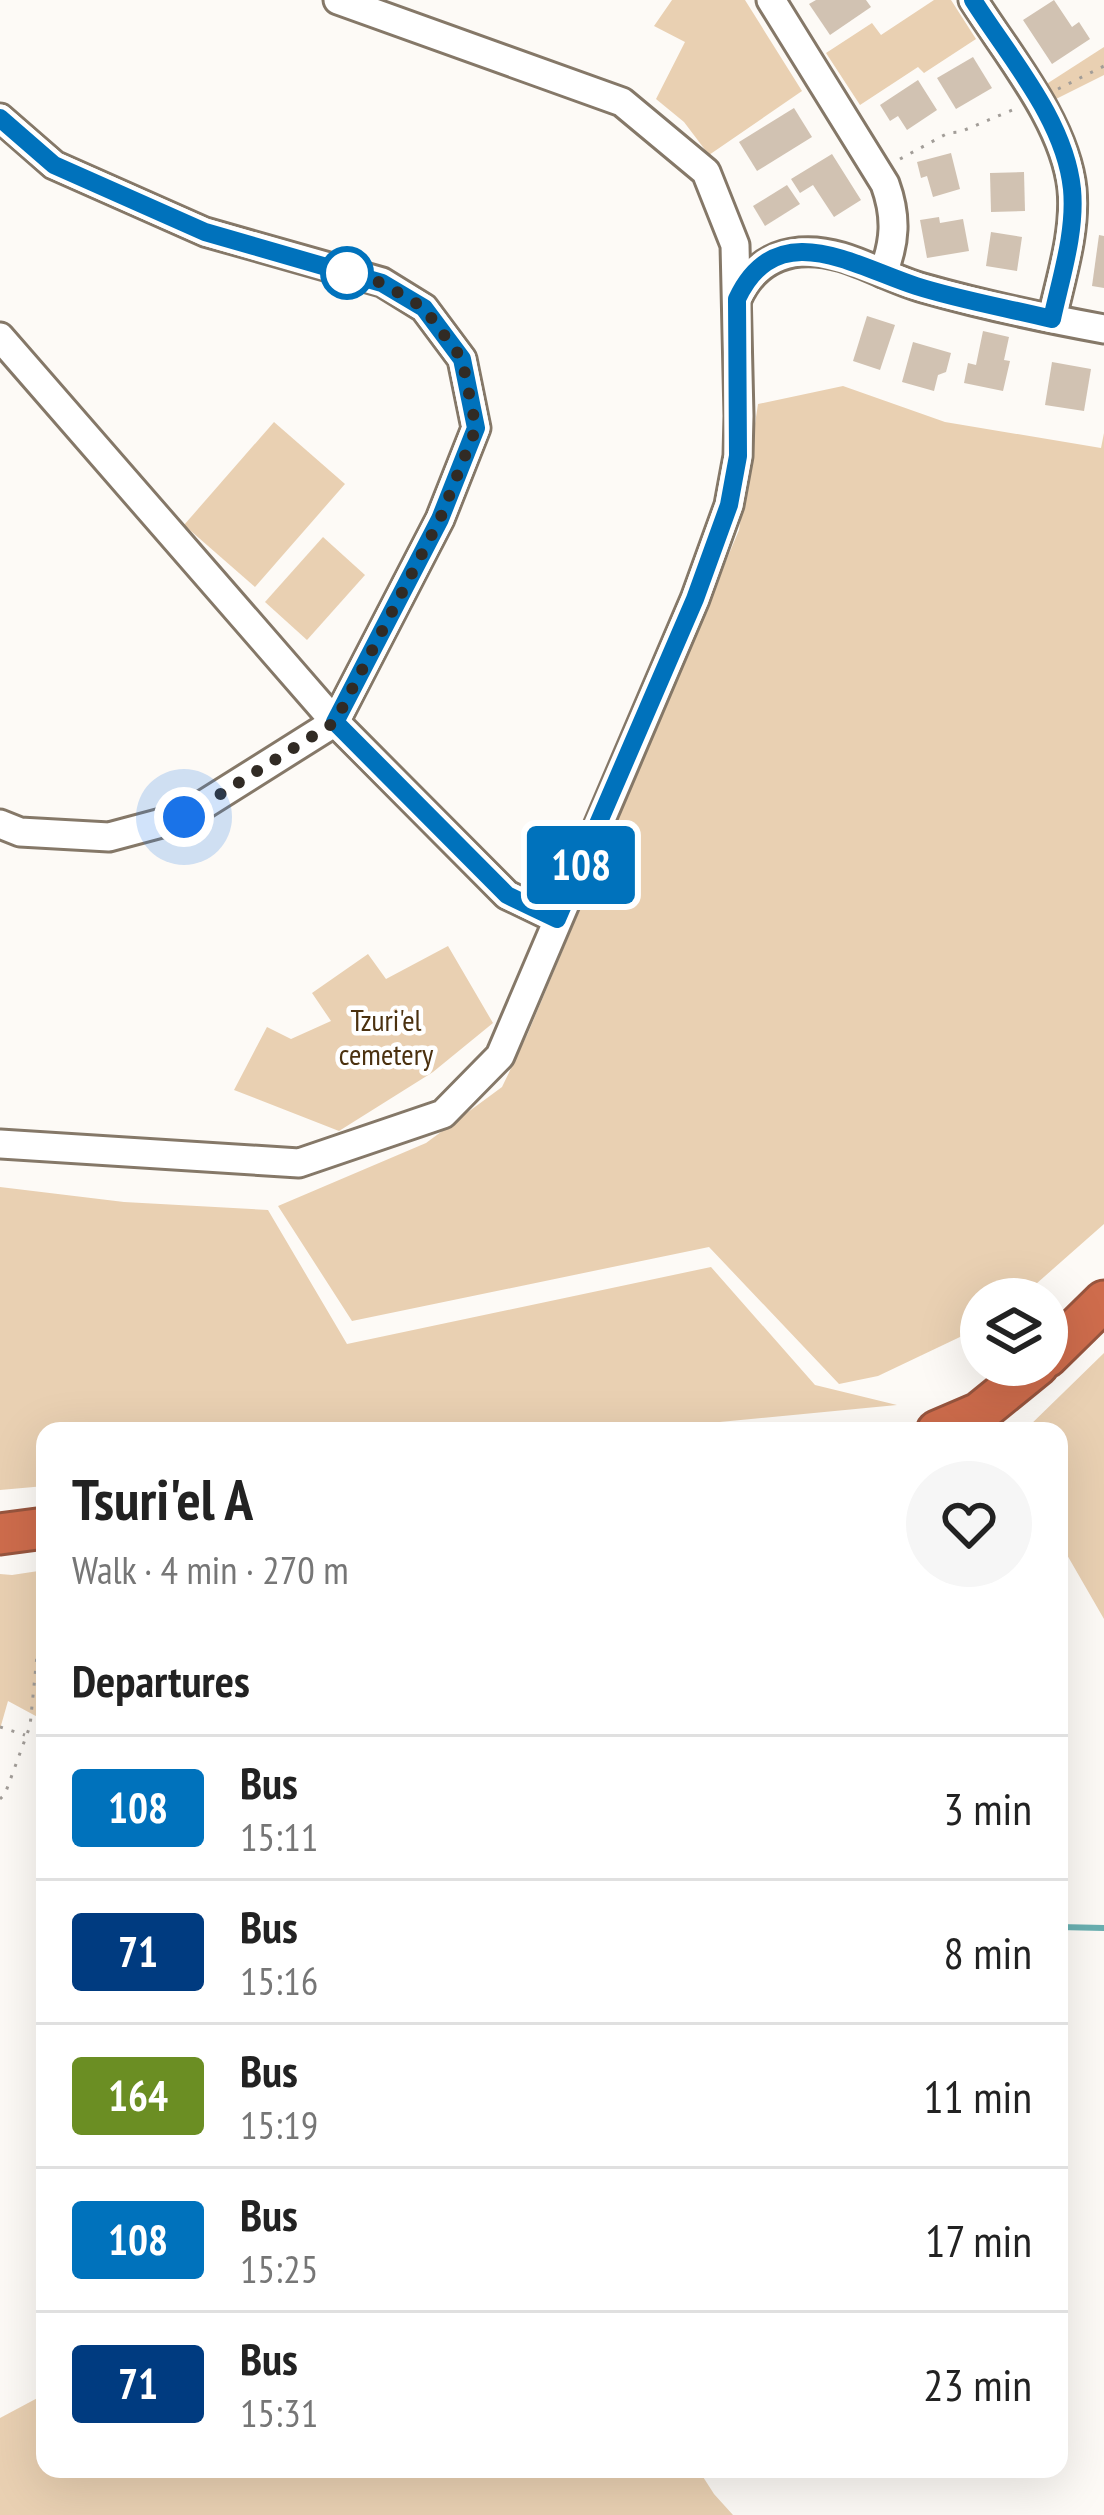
<!DOCTYPE html>
<html lang="en">
<head>
<meta charset="utf-8">
<style>
	:root { --surface:#fff; --page:#f6f6f6; --text:#222; --muted:#767676; --line:#e0e0e0 }
	body { margin:0; font-family:"PT Sans Narrow",sans-serif; background:var(--page); color:var(--text); height:100vh; display:flex; flex-direction:column; font-size:45px; white-space:nowrap }
	* { box-sizing:border-box; margin:0 }
	p { font-size:39px; color:var(--muted) }
	.icon { flex:none; width:66px; height:66px; fill:none; stroke:currentColor; stroke-width:2; stroke-linecap:round; stroke-linejoin:round }
	.map { position:relative; flex:1; overflow:hidden }
	.details { position:absolute; left:36px; top:1422px; width:1032px; height:1056px; display:flex; flex-direction:column; background:var(--surface); border-radius:24px; box-shadow:0 12px 48px #0002 }
	.details>* { flex:none }
	.badge { padding:0 24px; border-radius:9px; font-size:42px; line-height:78px }
	.fabs { position:absolute; left:960px; top:1278px; display:grid; gap:24px }
	.fabs a { display:grid; place-items:center; width:108px; height:108px; border-radius:50%; background:var(--surface); box-shadow:0 12px 48px #0002; font-size:60px }
	.you { position:absolute; width:60px; height:60px; margin:-30px; border:9px solid #fff; border-radius:50%; background:#1a73e8; box-shadow:0 0 0 18px #1a73e833 }
	.map>.badge { position:absolute; translate:-50% -50%; box-shadow:0 0 0 6px #fff }
	h2 { padding:0 36px; font-size:45px; line-height:108px }
	.round { display:grid; place-items:center; flex:none; width:126px; height:126px; border-radius:63px; background:var(--page) }
	.headline { display:flex; align-items:center; justify-content:space-between; height:204px; padding:0 36px }
	h1 { font-size:57px; font-weight:700; line-height:90px }
	ul { padding:0; list-style:none }
	li { display:flex; align-items:center; gap:36px; height:144px; padding:0 36px; border-top:3px solid var(--line) }
	li div { flex:1 }
	li b { display:block; font-size:45px }
	li em { font-style:normal }
	li .badge { min-width:132px; font-weight:700; text-align:center }
	.map>svg:first-child { display:block }
</style>
</head>
<body>
<div class="map">
<svg width="1104" height="2515" viewBox="0 0 1104 2515">
	<rect width="100%" height="100%" fill="#fdfaf6"/>
	<g fill="#e9d0b2">
		<polygon points="672,0 745,0 802,91 709,155 684,122 656,99 685,42 654,26"/>
		<polygon points="934,0 951,0 976,39 924,73 918,67 860,105 826,53 872,23 881,35"/>
		<polygon points="1104,47 1104,75 1056,99 1045,85"/>
		<polygon points="843,386 945,422 1101,448 1104,433 1104,1224 1019,1299 981,1299 981,1327 878,1376 839,1384 709,1247 352,1321 278,1206 426,1143 502,1087 528,1033 739,530 758,404"/>
		<polygon points="274,422 345,484 255,587 184,525"/>
		<polygon points="323,537 365,575 307,640 265,602"/>
		<polygon points="448,946 493,1023 433,1072 339,1131 234,1090 267,1027 291,1039 331,1021 312,993 368,954 386,979"/>
		<polygon points="0,1187 124,1202 268,1210 347,1344 711,1267 815,1385 897,1405 626,1431 45,1431 45,1486 0,1490"/>
		<polygon points="1104,1353 1104,1619 1059,1541 1059,1431 1024,1431"/>
		<polygon points="45,1570 45,1721 8,1701 0,1729 0,1574 12,1575"/>
		<polygon points="45,2394 45,2469 698,2469 714,2494 733,2515 0,2515 0,2418"/>
	</g>
	<g fill="none" stroke-linecap="round" stroke-linejoin="round">
		<polyline stroke="#6ab0b1" stroke-width="6" points="1059,1927 1104,1928"/>
	</g>
	<g fill="#d1c2b2">
		<polygon points="816,0 866,0 871,7 830,35 809,4"/>
		<polygon points="1054,0 1072,27 1079,22 1090,39 1052,64 1023,20"/>
		<polygon points="973,57 992,88 956,109 937,78"/>
		<polygon points="918,80 937,110 907,130 898,116 890,121 880,105"/>
		<polygon points="794,108 812,137 757,171 739,142"/>
		<polygon points="951,153 960,189 933,197 927,176 921,178 917,162"/>
		<polygon points="832,154 861,200 834,217 813,185 800,193 791,179"/>
		<polygon points="1024,172 1025,211 991,212 990,173"/>
		<polygon points="787,185 800,204 765,226 753,206"/>
		<polygon points="939,217 940,223 963,219 969,251 927,258 920,220"/>
		<polygon points="991,232 1022,237 1017,271 986,266"/>
		<polygon points="1099,235 1104,236 1104,288 1092,286"/>
		<polygon points="867,316 895,325 880,370 853,361"/>
		<polygon points="983,331 1009,337 1004,360 1010,361 1003,391 964,383 968,363 976,365"/>
		<polygon points="913,342 951,353 946,372 938,375 934,391 902,382"/>
		<polygon points="1052,362 1091,369 1084,411 1045,405"/>
	</g>
	<g fill="none" stroke-linecap="round" stroke-linejoin="round">
		<defs>
			<g id="minor">
				<path d="M771,0L885,184C897,217 895,242 883,273"/>
				<path d="M973,0C1008,55 1065,123 1072,189C1076,232 1061,277 1052,318"/>
				<polyline points="0,118 54,165 205,232 382,282 424,308 462,359 476,428 440,519 335,722 184,817 109,837 20,832 0,824"/>
				<path d="M737,299C749,272 769,255 800,252C844,248 882,277 923,288C983,305 1044,318 1104,329"/>
				<polyline points="0,337 335,722 507,895 557,919"/>
				<polyline points="0,1144 299,1163 443,1114 500,1056 695,599 729,505 738,456 739,416 735,245 706,172 622,102 338,0"/>
			</g>
			<g id="highway">
				<polyline points="1047,1357 1104,1301"/>
				<polyline points="937,1431 979,1413 1038,1365"/>
				<polyline points="0,1534 45,1528"/>
			</g>
		</defs>
		<use href="#minor" stroke="#857868" stroke-width="33"/>
		<use href="#highway" stroke="#97553e" stroke-width="45"/>
		<g stroke="#a29d98" stroke-width="3" stroke-dasharray="3 9" stroke-linecap="butt">
			<polyline points="1058,89 1104,66"/>
			<polyline points="900,159 948,133 960,132 1017,108"/>
			<polyline points="0,1727 25,1735"/>
			<polyline points="0,1799 5,1794 30,1726 45,1575"/>
		</g>
		<use href="#minor" stroke="#fff" stroke-width="27"/>
		<use href="#highway" stroke="#ce6c4c" stroke-width="39"/>
	</g>
	<g fill="none" stroke-linecap="round" stroke-linejoin="round">
		<defs>
			<path id="line" d="M0,118L54,165L205,232L382,283L424,308L462,359L476,428L440,519L335,722L507,895L557,919L695,599L729,505L738,456L737,299C777,214 854,266 916,286C960,300 1007,308 1052,319C1061,277 1076,232 1072,189C1065,120 1009,57 973,0"/>
		</defs>
		<use href="#line" stroke="#fff" stroke-width="27"/>
		<use href="#line" stroke="#0072bc" stroke-width="18"/>
		<polyline stroke="#312b25" stroke-width="12" stroke-dasharray="0 21.6" points="184,817 335,722 440,519 476,428 462,359 424,308 382,283 338,270 347,273"/>
	</g>
	<circle fill="#fff" stroke="#0072bc" stroke-width="6" cx="347" cy="273" r="24"/>
	<g text-anchor="middle" dominant-baseline="central" stroke-width="9" stroke-linejoin="round" paint-order="stroke">
		<g font-size="30" fill="#4b310f" stroke="#fff">
			<text x="386" y="1019">Tzuri'el<tspan x="386" dy="34">cemetery</tspan></text>
		</g>
	</g>
</svg>
<div class="fabs">
<a><svg class="icon" aria-label="layers" viewBox="0 0 24 24"><path d="M12 4l9 5-9 5-9-5zM3 14l9 5 9-5"/></svg></a>
</div>
<div class="you" style="left:184px;top:817px"></div>
<b class="badge" style="left:581px;top:865px;background:#0072bc;color:#fff">108</b>
<section class="details">
<div class="headline"><div><h1>Tsuri'el A</h1><p>Walk · 4 min · 270 m</p></div><a class="round"><svg class="icon" aria-label="heart" viewBox="0 0 24 24"><path d="M12 20l-8-8c-3-5 5-10 8-4 3-6 11-1 8 4z"/></svg></a></div>
<h2>Departures</h2>
<ul>
<li><span class="badge" style="background:#0072bc;color:#fff">108</span><div><b>Bus</b><p>15:11</p></div><em>3 min</em></li>
<li><span class="badge" style="background:#003b80;color:#fff">71</span><div><b>Bus</b><p>15:16</p></div><em>8 min</em></li>
<li><span class="badge" style="background:#6b8e23;color:#fff">164</span><div><b>Bus</b><p>15:19</p></div><em>11 min</em></li>
<li><span class="badge" style="background:#0072bc;color:#fff">108</span><div><b>Bus</b><p>15:25</p></div><em>17 min</em></li>
<li><span class="badge" style="background:#003b80;color:#fff">71</span><div><b>Bus</b><p>15:31</p></div><em>23 min</em></li>
</ul>
</section>
</div>
</body>
</html>
